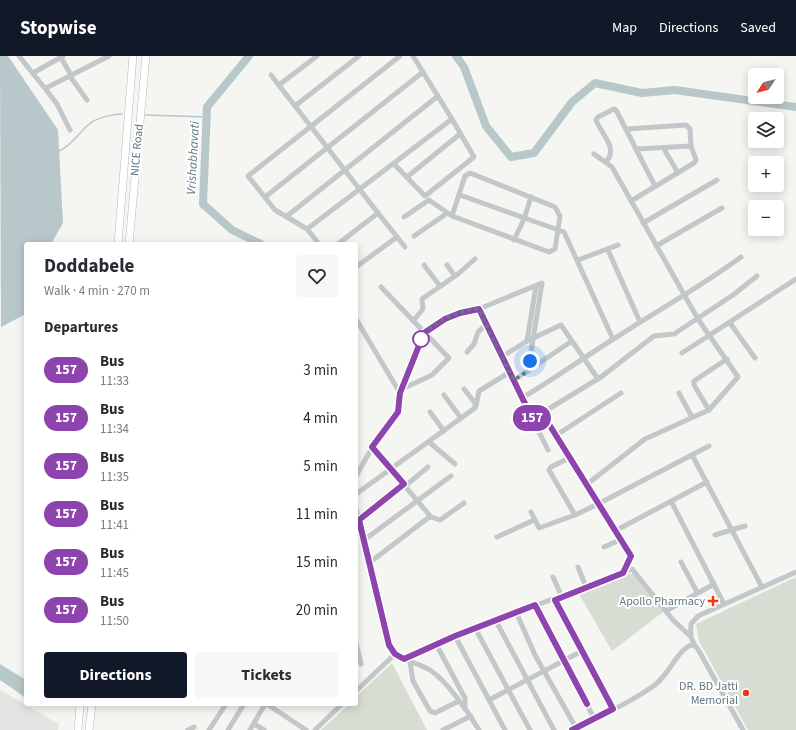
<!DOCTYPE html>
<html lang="en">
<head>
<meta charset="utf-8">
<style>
	:root { --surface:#fff; --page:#f7f7f7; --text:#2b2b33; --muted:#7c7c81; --accent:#111827 }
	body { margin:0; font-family:"Source Sans 3",sans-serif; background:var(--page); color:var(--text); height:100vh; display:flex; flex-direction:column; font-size:15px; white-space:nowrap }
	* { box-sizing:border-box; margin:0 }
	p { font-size:13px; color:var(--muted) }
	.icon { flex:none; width:22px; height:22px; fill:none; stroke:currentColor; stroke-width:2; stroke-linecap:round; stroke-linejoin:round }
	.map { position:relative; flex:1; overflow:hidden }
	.drawer { position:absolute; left:24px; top:186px; width:334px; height:464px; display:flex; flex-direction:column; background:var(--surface); border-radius:4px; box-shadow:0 2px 10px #0003 }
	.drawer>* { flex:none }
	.badge { padding:0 8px; border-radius:13px; font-size:14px; line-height:26px }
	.needle { width:26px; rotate:234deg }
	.controls { position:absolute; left:748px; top:12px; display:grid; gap:8px }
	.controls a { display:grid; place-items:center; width:36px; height:36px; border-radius:4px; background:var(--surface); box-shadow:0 2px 10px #0003; font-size:20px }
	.you { position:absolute; width:20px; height:20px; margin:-10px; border:3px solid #fff; border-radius:50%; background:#1a73e8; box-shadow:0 0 0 6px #1a73e833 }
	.map>.badge { position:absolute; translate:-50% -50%; box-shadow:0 0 0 2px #fff }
	h2 { padding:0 20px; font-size:15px; line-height:36px }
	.round { display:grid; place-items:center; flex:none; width:42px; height:42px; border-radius:4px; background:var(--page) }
	.head { display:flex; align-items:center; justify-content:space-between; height:68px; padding:0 20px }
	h1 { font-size:19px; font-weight:700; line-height:30px }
	.button { display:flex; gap:8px; margin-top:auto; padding:8px 20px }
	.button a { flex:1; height:46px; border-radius:4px; background:var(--accent); color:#fff; font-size:16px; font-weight:700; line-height:46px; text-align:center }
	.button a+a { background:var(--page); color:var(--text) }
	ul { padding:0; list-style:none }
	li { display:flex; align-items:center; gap:12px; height:48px; padding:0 20px }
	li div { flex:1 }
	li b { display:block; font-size:15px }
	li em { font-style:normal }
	li .badge { min-width:44px; font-weight:700; text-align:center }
	header { display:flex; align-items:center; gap:24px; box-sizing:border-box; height:56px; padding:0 20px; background:var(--accent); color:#fff }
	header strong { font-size:19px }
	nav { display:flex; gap:22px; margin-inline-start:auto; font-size:14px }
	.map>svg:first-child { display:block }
</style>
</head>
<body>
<header>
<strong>Stopwise</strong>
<nav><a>Map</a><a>Directions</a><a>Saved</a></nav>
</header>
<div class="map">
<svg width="796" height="674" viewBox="0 0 796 674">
	<rect width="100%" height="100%" fill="#f5f5f1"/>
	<polygon fill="#e3e5e2" points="0,634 59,668 58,674 0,674"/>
	<g fill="#d7ddd2">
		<polygon points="629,518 635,518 663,556 612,595 579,538"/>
		<polygon points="796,521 796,674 748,674 699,585 696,568"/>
		<polygon points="392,607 427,674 321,674 349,648 356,648 356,641"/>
	</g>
	<g fill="#b8c7ca">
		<polygon points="0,0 8,0 58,74 63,167 51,188 26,188 26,254 24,259 1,271"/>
		<polygon points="0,608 26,624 26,642 0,624"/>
	</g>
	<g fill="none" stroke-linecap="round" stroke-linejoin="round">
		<g stroke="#b8c7ca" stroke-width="1.5">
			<polyline points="146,59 207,61"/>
			<path d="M59,95C72,90 80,74 92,66C100,61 114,58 122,58"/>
		</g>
		<g stroke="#b8c7ca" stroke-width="8">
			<polyline points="249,0 207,51 203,148 232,174 261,188"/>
			<polyline points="456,0 464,11 486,70 511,101 534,97 572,46 595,27 642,37 675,34 796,51"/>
		</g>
		<defs>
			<g id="highway">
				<polyline points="118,188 133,0"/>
				<polyline points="129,188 146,0"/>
				<polyline points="78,674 80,648"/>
				<polyline points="89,674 92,648"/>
			</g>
		</defs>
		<use href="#highway" stroke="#b6babd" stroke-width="8"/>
		<g stroke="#c2c7ca" stroke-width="5">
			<polyline points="19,0 43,30 46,32 109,0"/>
			<polyline points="60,0 71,19"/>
			<polyline points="33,17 63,0"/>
			<polyline points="271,19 378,157 338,188"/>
			<polyline points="70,20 87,44"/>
			<polyline points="279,29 317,0"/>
			<polyline points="44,31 57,48 70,74"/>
			<polyline points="295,50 359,0"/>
			<polyline points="626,73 686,69 690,73 691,90 696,104 694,107 631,145"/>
			<polyline points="636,93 691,90"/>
			<polyline points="664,93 678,117"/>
			<path d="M606,106C619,92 601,78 596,64L598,61L614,53L616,54L655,130"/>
			<polyline points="394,108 425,140 474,101 452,63"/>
			<polyline points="407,121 460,78"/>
			<polyline points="460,139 564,176 613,283"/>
			<polyline points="265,141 423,16"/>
			<polyline points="378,157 405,191"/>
			<polyline points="287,160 438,40"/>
			<polyline points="404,161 429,144 452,160 549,196 555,193 560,160 555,151 470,117 465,120 452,160"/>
			<polyline points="643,167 717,124"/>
			<polyline points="307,173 452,63 413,0"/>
			<polyline points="414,180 446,158"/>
			<polyline points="514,184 524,163 531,141"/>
			<polyline points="319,188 307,173 275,154 248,120 400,0"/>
			<polyline points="656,190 722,152"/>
			<polyline points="608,194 640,266"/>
			<polyline points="578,204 618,189"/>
			<polyline points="424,209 440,230"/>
			<polyline points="447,209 455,220"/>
			<polyline points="356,211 397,181"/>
			<polyline points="381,231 449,302 432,319 402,333"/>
			<polyline points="479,253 533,364 542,357 631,500 623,517"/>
			<polyline points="356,263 400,337"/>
			<polyline points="413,265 423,253 422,243 458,218 475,203"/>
			<polyline points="730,267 755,302"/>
			<polyline points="527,285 536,230"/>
			<polyline points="467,296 474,288 478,276 486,269"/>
			<polyline points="682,297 796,223"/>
			<polyline points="503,300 527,285 561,269 598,323"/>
			<polyline points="514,324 572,285"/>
			<polyline points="679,337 692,361"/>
			<polyline points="444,339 461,362"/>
			<path d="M522,342C556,322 587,299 620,279C660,253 702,230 741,201"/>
			<polyline points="476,350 479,335 510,316"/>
			<polyline points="709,354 694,329 694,325 727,303"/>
			<polyline points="430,356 444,375"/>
			<polyline points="542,357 601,321 654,280 674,278 733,239 757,220"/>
			<polyline points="533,364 548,394"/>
			<polyline points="555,380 621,337"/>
			<polyline points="429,386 455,408"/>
			<polyline points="372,391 431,461"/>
			<polyline points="692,399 762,531"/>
			<polyline points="569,402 551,411 549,414 575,459"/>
			<polyline points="356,420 377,383 398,356 400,337 424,277 445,263 460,257 479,253 542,227 528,315"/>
			<polyline points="586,429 645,383 709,354 738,321 698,263 612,111 594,98"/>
			<polyline points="405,430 428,411"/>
			<polyline points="356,438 475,352 475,347 464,333"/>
			<polyline points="671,445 724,548"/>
			<path d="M356,453L389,589C400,606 414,605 430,614C447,625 469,657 479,674"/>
			<polyline points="531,456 539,472 575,459 598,448 709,390"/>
			<polyline points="359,464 404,428"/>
			<polyline points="615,475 707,426"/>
			<polyline points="715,479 745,470"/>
			<polyline points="497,481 534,464"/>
			<polyline points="364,484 451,420"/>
			<polyline points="604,491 620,484"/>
			<polyline points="681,506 697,536"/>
			<polyline points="369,507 428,462 431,461 440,464 464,447"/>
			<polyline points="578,511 586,531"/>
			<polyline points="553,521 562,541"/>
			<polyline points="555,544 613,653"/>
			<polyline points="535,549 594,662"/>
			<polyline points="666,555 714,528"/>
			<polyline points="516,556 535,599 576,672"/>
			<polyline points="496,565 554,674"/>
			<polyline points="475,572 530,674"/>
			<polyline points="455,580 632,513 673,564 690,580"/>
			<polyline points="356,587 361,608"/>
			<polyline points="436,588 465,642 465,652"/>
			<polyline points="404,603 455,580 505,674"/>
			<polyline points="410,606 413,625 430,655 435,657 459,645"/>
			<polyline points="356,635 395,598"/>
			<polyline points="489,644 582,595"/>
			<polyline points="267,648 306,674"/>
			<polyline points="254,668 264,674"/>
			<polyline points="188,674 194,671"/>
			<polyline points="209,674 226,648"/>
			<polyline points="228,674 244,648"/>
			<polyline points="250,674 265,648"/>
			<polyline points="315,674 342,648"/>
			<polyline points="443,674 471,660"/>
			<path d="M572,674C600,659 631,647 656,628C669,618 677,595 691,589L694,590"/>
			<path d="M743,674L699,595C691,584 690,582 691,568L698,560L796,516"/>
		</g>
		<use href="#highway" stroke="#fff" stroke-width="7"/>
	</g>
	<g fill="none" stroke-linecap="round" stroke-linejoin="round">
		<defs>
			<polyline id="line" points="572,674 613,653 555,544 623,517 631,500 542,357 533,364 479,253 460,257 445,263 424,277 400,337 398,356 372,391 404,428 359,464 389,589 395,598 404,603 455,580 535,549 587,648"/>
		</defs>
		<use href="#line" stroke="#fff" stroke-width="9"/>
		<use href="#line" stroke="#8e44ad" stroke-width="6"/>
		<path stroke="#627885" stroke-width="4" stroke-dasharray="0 7.2" d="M421,283C427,268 463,253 479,253L491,280L514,324L528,315L530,305"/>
	</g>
	<circle fill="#fff" stroke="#8e44ad" stroke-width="2" cx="421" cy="283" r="8"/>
	<g fill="#f03616" stroke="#fff" stroke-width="1.5">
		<path d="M711 539h4v4h4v4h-4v4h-4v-4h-4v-4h4z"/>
		<circle cx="746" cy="637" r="4"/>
	</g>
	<g text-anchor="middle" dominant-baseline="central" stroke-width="4" stroke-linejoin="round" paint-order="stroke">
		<g font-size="12" fill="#627885" stroke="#fff">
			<text transform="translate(137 94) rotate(-85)">NICE Road</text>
		</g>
		<g font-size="12" fill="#627885" stroke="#fff" text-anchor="end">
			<text x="705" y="545">Apollo Pharmacy</text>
			<text x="738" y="630">DR. BD Jatti<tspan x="738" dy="14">Memorial</tspan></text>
		</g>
		<g font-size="13" font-style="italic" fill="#5d7b82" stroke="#fff">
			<text transform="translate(193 102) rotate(-87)">Vrishabhavati</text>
		</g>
	</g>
</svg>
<div class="controls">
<a><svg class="needle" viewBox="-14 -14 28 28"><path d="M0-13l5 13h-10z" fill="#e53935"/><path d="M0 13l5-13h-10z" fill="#7c7c81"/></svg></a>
<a><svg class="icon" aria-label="layers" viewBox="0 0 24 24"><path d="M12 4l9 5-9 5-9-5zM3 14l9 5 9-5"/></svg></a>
<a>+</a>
<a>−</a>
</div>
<div class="you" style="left:530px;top:305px"></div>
<b class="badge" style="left:532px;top:362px;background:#8e44ad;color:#fff">157</b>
<section class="drawer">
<div class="head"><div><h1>Doddabele</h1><p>Walk · 4 min · 270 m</p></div><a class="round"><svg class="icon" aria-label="heart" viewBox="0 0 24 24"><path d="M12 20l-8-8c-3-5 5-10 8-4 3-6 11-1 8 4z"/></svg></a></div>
<h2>Departures</h2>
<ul>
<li><span class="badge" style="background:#8e44ad;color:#fff">157</span><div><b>Bus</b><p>11:33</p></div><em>3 min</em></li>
<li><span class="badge" style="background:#8e44ad;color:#fff">157</span><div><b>Bus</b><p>11:34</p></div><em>4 min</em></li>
<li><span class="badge" style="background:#8e44ad;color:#fff">157</span><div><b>Bus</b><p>11:35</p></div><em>5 min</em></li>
<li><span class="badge" style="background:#8e44ad;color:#fff">157</span><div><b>Bus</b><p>11:41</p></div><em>11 min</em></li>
<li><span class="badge" style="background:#8e44ad;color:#fff">157</span><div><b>Bus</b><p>11:45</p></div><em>15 min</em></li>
<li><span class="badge" style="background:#8e44ad;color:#fff">157</span><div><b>Bus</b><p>11:50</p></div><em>20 min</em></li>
</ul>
<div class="button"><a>Directions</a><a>Tickets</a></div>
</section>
</div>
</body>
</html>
